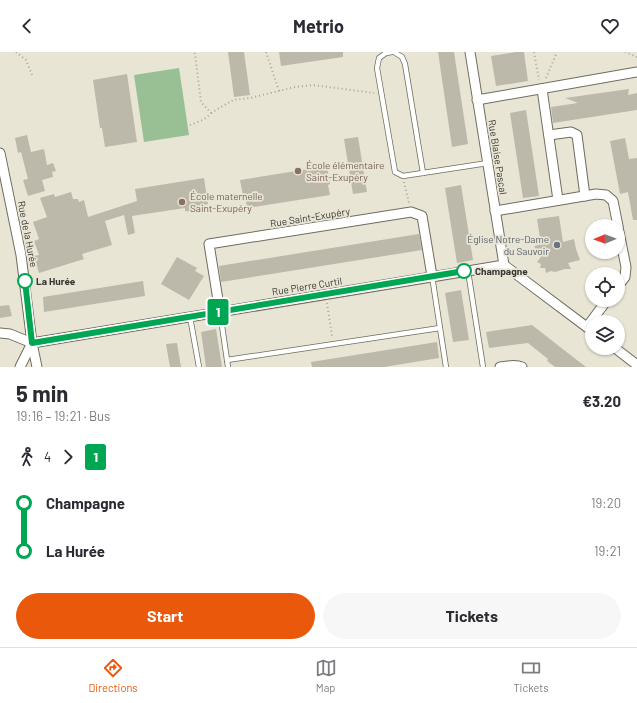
<!DOCTYPE html>
<html lang="en">
<head>
<meta charset="utf-8">
<style>
	:root { --surface:#fff; --page:#f7f7f7; --text:#2b2b33; --muted:#7c7c81; --line:#e1e1e2; --accent:#ea580c }
	body { margin:0; font-family:Barlow,sans-serif; background:var(--page); color:var(--text); height:100vh; display:flex; flex-direction:column; font-size:15px; white-space:nowrap }
	* { box-sizing:border-box; margin:0 }
	p { font-size:13px; color:var(--muted) }
	.icon { flex:none; width:22px; height:22px; fill:none; stroke:currentColor; stroke-width:2; stroke-linecap:round; stroke-linejoin:round }
	.map { position:relative; height:315px; overflow:hidden }
	.sheet { display:flex; flex-direction:column; background:var(--surface); flex:1 }
	.sheet>* { flex:none }
	.badge { padding:0 8px; border-radius:3px; font-size:14px; line-height:26px }
	.needle { width:26px; rotate:269deg }
	.controls { position:absolute; left:585px; top:167px; display:grid; gap:8px }
	.controls a { display:grid; place-items:center; width:40px; height:40px; border-radius:50%; background:var(--surface); box-shadow:0 1px 3px #0004; font-size:20px }
	.map>.badge { position:absolute; translate:-50% -50%; box-shadow:0 0 0 2px #fff }
	.legs { display:flex; align-items:center; gap:6px; height:44px; padding:0 16px; font-size:13px }
	.legs p { margin-inline-start:auto }
	.headline { display:flex; align-items:center; justify-content:space-between; height:68px; padding:0 16px }
	h1 { font-size:22px; font-weight:700; line-height:30px }
	.action { display:flex; gap:8px; margin-top:auto; padding:8px 16px }
	.action a { flex:1; height:46px; border-radius:24px; background:var(--accent); color:#fff; font-size:16px; font-weight:700; line-height:46px; text-align:center }
	.action a+a { background:var(--page); color:var(--text) }
	ul { padding:0 16px; list-style:none }
	li { display:flex; align-items:center; gap:14px; height:48px; font-size:15px }
	li i { display:grid; place-items:center; width:6px; height:100%; margin:0 5px; background:currentColor }
	li i::after { content:''; width:10px; height:10px; margin:-5px; border:3px solid; border-radius:50%; background:var(--surface) }
	li p { margin-inline-start:auto }
	li:first-child i { background:linear-gradient(#0000 50%,currentColor 0) }
	li:last-child i { background:linear-gradient(currentColor 50%,#0000 0) }
	header { display:flex; justify-content:space-between; align-items:center; height:52px; padding:0 16px; background:var(--surface); font-size:18px; font-weight:700 }
	.dock { display:flex; justify-content:space-around; align-items:center; height:56px; border-top:1px solid var(--line); background:var(--surface); font-size:11px; color:var(--muted) }
	.dock a { display:grid; justify-items:center; gap:2px }
	.dock .active { color:var(--accent) }
	.map>svg:first-child { display:block }
</style>
</head>
<body>
<header><svg class="icon" aria-label="back" viewBox="0 0 24 24"><path d="M15 5l-7 7 7 7"/></svg>Metrio<svg class="icon" aria-label="heart" viewBox="0 0 24 24"><path d="M12 20l-8-8c-3-5 5-10 8-4 3-6 11-1 8 4z"/></svg></header>
<div class="map">
<svg width="637" height="315" viewBox="0 0 637 315">
	<rect width="100%" height="100%" fill="#e8e5d5"/>
	<polygon fill="#99c094" points="179,16 189,83 144,90 134,23"/>
	<g fill="#bcb9aa">
		<polygon points="228,0 244,0 250,43 234,45"/>
		<polygon points="279,0 343,0 343,5 281,14"/>
		<polygon points="438,0 454,0 468,92 452,95"/>
		<polygon points="516,0 524,0 528,29 496,34 491,4"/>
		<polygon points="127,22 137,90 105,95 102,76 100,76 93,28"/>
		<polygon points="629,37 628,43 637,41 637,58 553,71 551,55 578,51 565,46"/>
		<polygon points="526,58 539,144 523,146 510,61"/>
		<polygon points="27,83 31,100 44,97 47,113 53,111 56,119 52,120 53,125 42,128 45,139 28,144 23,128 28,127 21,100 18,101 15,86"/>
		<polygon points="358,85 367,140 353,142 344,87"/>
		<polygon points="625,86 629,107 637,106 637,168 633,168 628,140 620,142 610,89"/>
		<polygon points="327,114 330,132 328,133 330,143 247,156 246,149 244,149 240,128"/>
		<polygon points="204,126 208,152 199,154 199,157 193,160 185,159 185,156 132,164 135,181 128,183 124,163 105,169 112,193 82,202 84,207 39,221 37,214 34,204 39,203 34,189 39,187 33,170 47,165 40,146 54,142 55,145 71,140 73,147 78,147 79,150 84,148 88,165 137,149 135,137"/>
		<polygon points="461,133 473,208 457,211 445,136"/>
		<polygon points="559,164 563,190 574,187 576,197 580,208 568,211 571,217 565,217 555,220 551,219 546,221 545,216 540,216 541,212 537,210 541,205 534,194 539,193 539,186 540,186 537,167"/>
		<polygon points="419,182 422,198 221,230 219,214"/>
		<polygon points="177,205 197,216 195,219 204,224 189,248 161,232"/>
		<polygon points="143,229 145,244 44,260 43,245"/>
		<polygon points="461,238 469,288 453,290 445,241"/>
		<polygon points="9,253 12,264 0,266 0,254"/>
		<polygon points="532,273 564,298 586,315 555,315 547,309 548,307 528,291 489,296 486,280"/>
		<polygon points="216,277 222,315 206,315 201,280"/>
		<polygon points="437,290 439,306 384,315 312,315 311,310"/>
		<polygon points="177,291 181,315 170,315 166,292"/>
	</g>
	<g fill="none" stroke-linecap="round" stroke-linejoin="round">
		<defs>
			<g id="service">
				<polyline points="392,0 386,1 379,6 377,16 395,120 403,124 488,111"/>
				<polyline points="394,0 402,5 405,12 423,121"/>
				<polyline points="468,219 483,315"/>
				<polyline points="432,224 446,315"/>
				<polyline points="220,260 227,308 440,276"/>
				<polyline points="190,265 199,315"/>
				<polyline points="227,308 228,315"/>
			</g>
			<g id="minor">
				<polyline points="470,0 504,213"/>
				<polyline points="542,37 558,148"/>
				<polyline points="477,48 637,20"/>
				<polyline points="549,83 571,80 577,83 585,144"/>
				<polyline points="0,101 21,203 32,291 37,315"/>
				<polyline points="495,159 596,142 606,143 613,149 618,174"/>
				<polyline points="618,175 626,215 625,225 618,234"/>
				<polyline points="220,260 209,192 411,160 422,164 432,224"/>
				<polyline points="587,275 607,248"/>
				<polyline points="0,281 10,282 32,291"/>
				<polyline points="32,291 504,213 592,279"/>
				<polyline points="615,296 637,313"/>
				<polyline points="20,315 32,291"/>
				<path d="M500,315C508,314 515,312 522,315"/>
			</g>
		</defs>
		<use href="#service" stroke="#6f6c5e" stroke-width="6"/>
		<use href="#minor" stroke="#6f6c5e" stroke-width="11"/>
		<g stroke="#a9a79a" stroke-width="2" stroke-dasharray="1 3" stroke-linecap="butt">
			<polyline points="16,0 26,8 32,23"/>
			<polyline points="266,0 279,39"/>
			<polyline points="534,0 539,28"/>
			<polyline points="625,0 637,5"/>
			<polyline points="546,26 557,0"/>
			<polyline points="211,61 233,48 250,46 295,35 313,33 374,41"/>
			<path d="M190,73C197,70 206,68 211,61L201,50L195,2L194,0"/>
			<polyline points="404,130 409,151"/>
			<polyline points="327,251 332,284"/>
		</g>
		<use href="#service" stroke="#fff" stroke-width="4.5"/>
		<use href="#minor" stroke="#fff" stroke-width="9"/>
	</g>
	<g fill="none" stroke-linecap="round" stroke-linejoin="round">
		<defs>
			<polyline id="line-1" points="25,229 32,291 464,219"/>
		</defs>
		<use href="#line-1" stroke="#fff" stroke-width="9"/>
		<use href="#line-1" stroke="#00a651" stroke-width="6"/>
	</g>
	<g fill="#8d6e63" stroke="#e8e5d5" stroke-width="1.5">
		<circle cx="298" cy="119" r="4"/>
		<circle cx="182" cy="150" r="4"/>
	</g>
	<circle fill="#6b7280" stroke="#e8e5d5" stroke-width="1.5" cx="557" cy="193" r="4"/>
	<g fill="#fff" stroke="#00a651" stroke-width="2">
		<circle cx="464" cy="219" r="7"/>
		<circle cx="25" cy="229" r="7"/>
	</g>
	<g text-anchor="middle" dominant-baseline="central" stroke-width="3.5" stroke-linejoin="round" paint-order="stroke">
		<g font-size="10" fill="#373630" stroke="#e8e5d5">
			<text transform="translate(498 105) rotate(81)">Rue Blaise Pascal</text>
			<text transform="translate(310 165) rotate(-9)">Rue Saint-Exupéry</text>
			<text transform="translate(28 182) rotate(79)">Rue de la Hurée</text>
			<text transform="translate(307 234) rotate(-9)">Rue Pierre Curtil</text>
		</g>
		<g font-size="10" fill="#785e54" stroke="#e8e5d5" text-anchor="start">
			<text x="306" y="113">École élémentaire<tspan x="306" dy="12">Saint-Exupéry</tspan></text>
			<text x="190" y="144">École maternelle<tspan x="190" dy="12">Saint-Exupéry</tspan></text>
		</g>
		<g font-size="10" fill="#5b616d" stroke="#e8e5d5" text-anchor="end">
			<text x="549" y="187">Église Notre-Dame<tspan x="549" dy="12">du Sauvoir</tspan></text>
		</g>
		<g font-size="10" font-weight="bold" fill="#373630" stroke="#e8e5d5" text-anchor="start">
			<text x="475" y="219">Champagne</text>
			<text x="36" y="229">La Hurée</text>
		</g>
	</g>
</svg>
<div class="controls">
<a><svg class="needle" viewBox="-14 -14 28 28"><path d="M0-13l5 13h-10z" fill="#e53935"/><path d="M0 13l5-13h-10z" fill="#7c7c81"/></svg></a>
<a><svg class="icon" aria-label="locate" viewBox="0 0 24 24"><circle cx="12" cy="12" r="6"/><path d="M12 2v4M12 18v4M2 12h4M18 12h4"/></svg></a>
<a><svg class="icon" aria-label="layers" viewBox="0 0 24 24"><path d="M12 4l9 5-9 5-9-5zM3 14l9 5 9-5"/></svg></a>
</div>
<b class="badge" style="left:218px;top:260px;background:#00a651;color:#fff">1</b>
</div>
<section class="sheet">
<div class="headline"><div><h1>5 min</h1><p>19:16 – 19:21 · Bus</p></div><b>€3.20</b></div>
<div class="legs"><svg class="icon" aria-label="walk" viewBox="0 0 24 24"><circle cx="13" cy="4" r="2"/><path d="M13 8l-2 6 4 7M11 14l-3 7M7 12l3-4h3l4 4"/></svg>4<svg class="icon" aria-label="forward" viewBox="0 0 24 24"><path d="M9 5l7 7-7 7"/></svg><b class="badge" style="background:#00a651;color:#fff">1</b></div>
<ul>
<li><i style="color:#00a651"></i><b>Champagne</b><p>19:20</p></li>
<li><i style="color:#00a651"></i><b>La Hurée</b><p>19:21</p></li>
</ul>
<div class="action"><a>Start</a><a>Tickets</a></div>
</section>
<nav class="dock">
<a class="active"><svg class="icon" aria-label="directions" viewBox="0 0 24 24"><path d="M12 3l9 9-9 9-9-9zM9 14v-3h6M13 9l2 2-2 2"/></svg>Directions</a>
<a><svg class="icon" aria-label="map" viewBox="0 0 24 24"><path d="M3 6l6-2 6 2 6-2v14l-6 2-6-2-6 2zM9 4v14M15 6v14"/></svg>Map</a>
<a><svg class="icon" aria-label="tickets" viewBox="0 0 24 24"><path d="M3 7h18v10H3zM15 7v10"/></svg>Tickets</a>
</nav>
</body>
</html>
